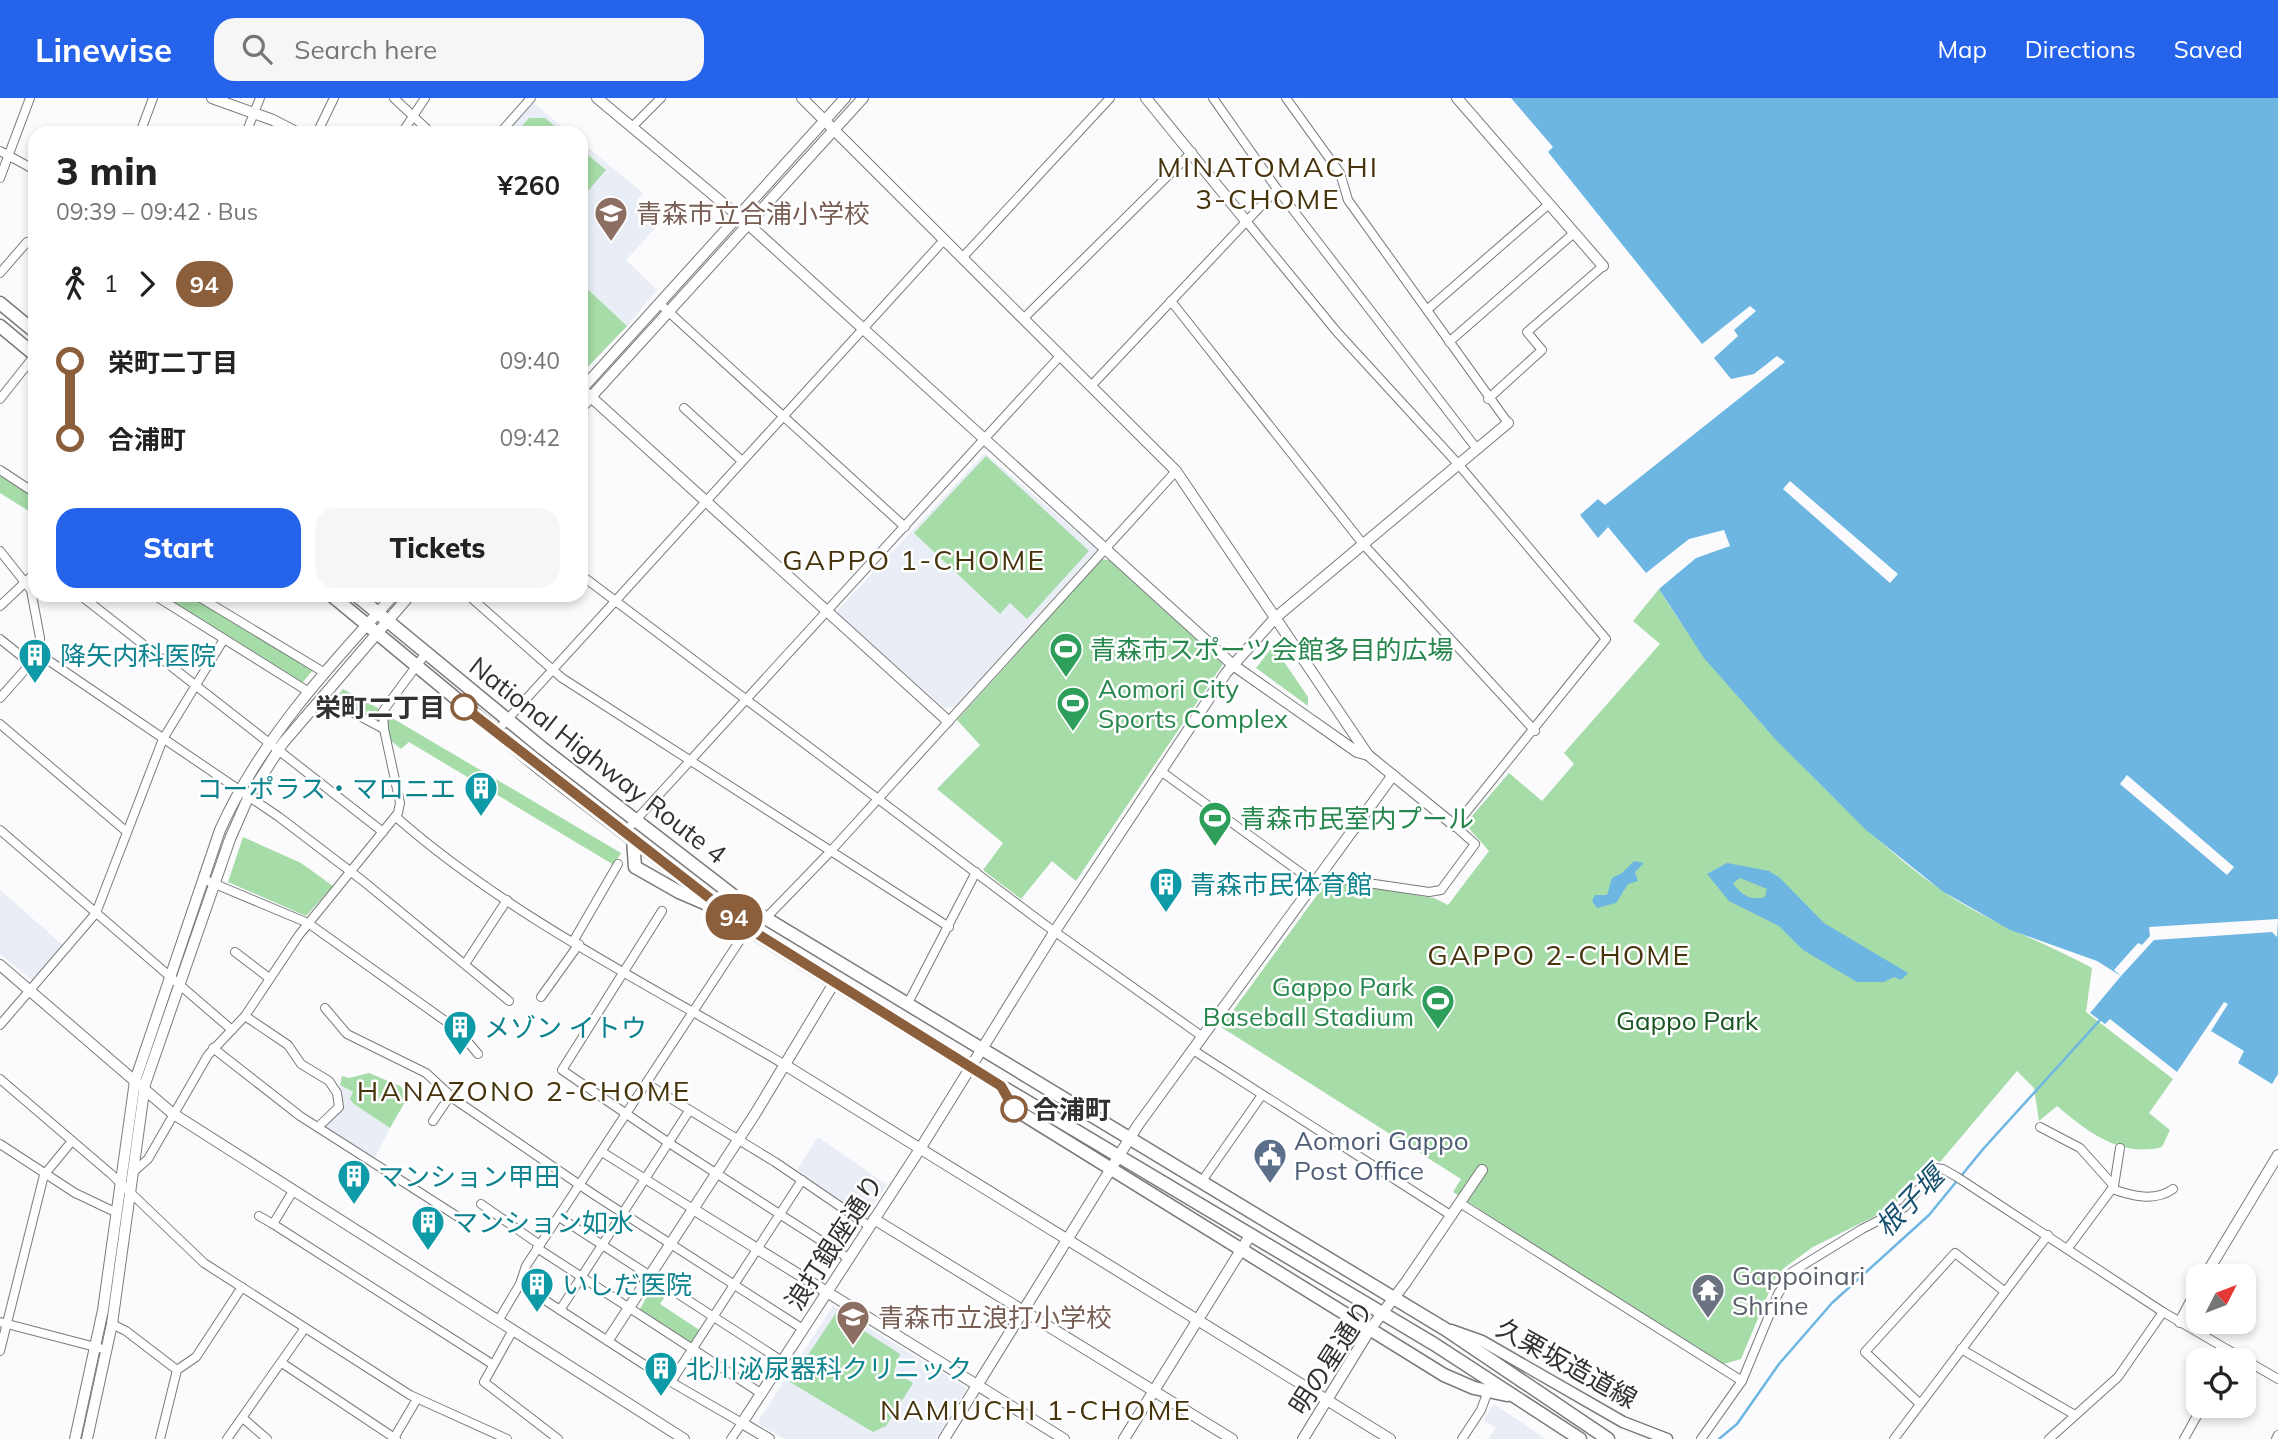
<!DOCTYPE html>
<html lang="en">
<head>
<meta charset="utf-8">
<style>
	:root { --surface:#fff; --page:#f6f6f6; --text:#222; --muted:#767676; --accent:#2563eb }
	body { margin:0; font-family:Mulish,"Noto Sans JP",sans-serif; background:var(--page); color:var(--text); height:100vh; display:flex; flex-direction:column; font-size:26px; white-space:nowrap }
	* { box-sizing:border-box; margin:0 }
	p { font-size:23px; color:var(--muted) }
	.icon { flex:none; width:38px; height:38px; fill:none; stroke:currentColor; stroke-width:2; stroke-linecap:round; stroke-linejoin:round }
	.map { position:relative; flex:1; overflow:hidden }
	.side { position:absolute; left:28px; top:28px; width:560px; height:476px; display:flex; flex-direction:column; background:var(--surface); border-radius:21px; box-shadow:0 4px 10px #0003 }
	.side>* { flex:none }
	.badge { padding:0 14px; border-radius:23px; font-size:24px; line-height:46px }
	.needle { width:46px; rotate:48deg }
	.buttons { position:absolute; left:2186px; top:1166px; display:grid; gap:14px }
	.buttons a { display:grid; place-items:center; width:70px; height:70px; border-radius:14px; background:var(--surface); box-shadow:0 4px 10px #0003; font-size:35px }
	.map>.badge { position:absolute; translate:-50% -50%; box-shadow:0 0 0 4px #fff }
	.legs { display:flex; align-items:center; gap:10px; height:77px; padding:0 28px; font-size:23px }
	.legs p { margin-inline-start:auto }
	.summary { display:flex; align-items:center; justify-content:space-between; height:119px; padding:0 28px }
	h1 { font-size:38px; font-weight:800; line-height:52px }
	.primary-button { display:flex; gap:14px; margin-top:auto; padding:14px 28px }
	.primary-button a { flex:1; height:80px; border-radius:21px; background:var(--accent); color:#fff; font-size:28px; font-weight:800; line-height:80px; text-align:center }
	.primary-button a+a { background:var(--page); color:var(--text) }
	ul { padding:0 28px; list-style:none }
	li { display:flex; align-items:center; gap:24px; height:77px; font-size:26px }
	li i { display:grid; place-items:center; width:10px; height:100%; margin:0 9px; background:currentColor }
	li i::after { content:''; width:18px; height:18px; margin:-9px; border:5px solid; border-radius:50%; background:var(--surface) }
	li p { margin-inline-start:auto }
	li:first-child i { background:linear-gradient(#0000 50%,currentColor 0) }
	li:last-child i { background:linear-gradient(currentColor 50%,#0000 0) }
	header { display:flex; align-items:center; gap:42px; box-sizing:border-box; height:98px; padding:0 35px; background:var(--accent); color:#fff }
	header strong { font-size:33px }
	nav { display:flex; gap:38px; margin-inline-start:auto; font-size:24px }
	.search { width:490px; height:63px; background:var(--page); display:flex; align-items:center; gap:18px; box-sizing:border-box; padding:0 24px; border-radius:21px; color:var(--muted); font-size:26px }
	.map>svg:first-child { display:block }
</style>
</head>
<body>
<header>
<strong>Linewise</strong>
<div class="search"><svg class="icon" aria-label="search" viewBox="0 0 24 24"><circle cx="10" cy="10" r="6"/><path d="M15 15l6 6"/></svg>Search here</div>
<nav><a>Map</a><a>Directions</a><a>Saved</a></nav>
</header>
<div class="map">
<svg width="2278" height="1341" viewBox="0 0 2278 1341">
	<rect width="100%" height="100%" fill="#fbfbfd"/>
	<g fill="#e9edf5">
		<polygon points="532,4 570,35 506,35"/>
		<polygon points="581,44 643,95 637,102 645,110 645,117 657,128 626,162 657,192 627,228 581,185"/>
		<polygon points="985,355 1097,452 954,609 944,610 836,514"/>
		<polygon points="0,792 64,848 33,883 0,856"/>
		<polygon points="340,987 354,995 354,1006 390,1030 374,1061 323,1028 344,1009 338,992"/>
		<polygon points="818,1039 887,1087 863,1121 797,1072"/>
		<polygon points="833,1208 967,1290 936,1341 784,1341 759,1326 759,1322"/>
		<polygon points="1494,1306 1546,1341 1488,1341 1496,1330 1483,1322"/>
	</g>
	<g fill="#a6dca8">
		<polygon points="529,20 545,20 563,35 516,35"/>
		<polygon points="581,51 606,72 581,101"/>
		<polygon points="581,185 627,228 581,276"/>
		<polygon points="986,358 1089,453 1027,521 1010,505 1000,516 914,435"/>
		<polygon points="0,373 35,397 35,417 0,395"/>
		<polygon points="1102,461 1109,462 1223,566 1076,783 1052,763 1021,801 983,772 1003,745 937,691 980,647 957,622"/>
		<path d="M1659,491C1702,562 1756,621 1814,680C1854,720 1895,760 1941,792C1988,825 2043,843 2092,870L2086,914L2173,981L2149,1015L2170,1032L2162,1049C2120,1060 2087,1033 2057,1008L2039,1023L2034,990L2017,973L1940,1064L1932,1060L1893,1109L1813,1149L1784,1170L1774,1182L1741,1261L1720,1267L1453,1094L1461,1081L1221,929L1325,786L1332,784L1434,800L1448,807L1489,753L1465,726L1509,675L1542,703L1574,666L1564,655L1660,546L1633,523Z"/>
		<polygon points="160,497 190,497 314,571 302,585"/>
		<polygon points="1270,552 1276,552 1308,599 1308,608 1256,570"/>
		<polygon points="343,591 378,610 379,626 333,603"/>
		<polygon points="387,617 621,755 614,767 409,644 401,651 389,641"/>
		<polygon points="243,739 301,765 333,788 306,818 228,784"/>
		<polygon points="369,975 400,988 409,997 390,1030 354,1006 350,1001 353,994 340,987 342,978 349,980"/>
		<polygon points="654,1185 668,1194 660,1206 701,1233 691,1247 639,1213"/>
		<polygon points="836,1215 900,1256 894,1273 913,1285 886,1328 873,1334 790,1284"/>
	</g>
	<g fill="#6eb6e2" fill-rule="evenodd">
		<polygon points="1511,0 2278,0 2278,976 2272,986 2238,965 2244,953 2211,933 2228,906 2224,904 2177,974 2110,921 2105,926 2090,915 2121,878 2097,863 2010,832 1942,793 1866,732 1776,642 1704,560 1659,491 1696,460 1730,448 1724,432 1689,441 1646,475 1608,429 1598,440 1580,417 1598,401 1605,407 1785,264 1777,258 1754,276 1731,281 1714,260 1738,238 1734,232 1756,213 1750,208 1702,246 1548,54 1553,49"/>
		<polygon points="1634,763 1644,765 1635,774 1638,783 1628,786 1616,805 1597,810 1592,803 1595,797 1607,797 1612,780 1622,775"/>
		<path d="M1727,765L1769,773L1780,780L1824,825L1908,875L1901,882L1894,879L1884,884H1857L1803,852L1779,828L1729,803L1707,776ZM1740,780L1767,791L1765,799C1751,803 1741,797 1733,785Z"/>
	</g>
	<g fill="#fbfbfd">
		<polygon points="1790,383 1898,476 1890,485 1783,391"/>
		<polygon points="2127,677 2234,769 2227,777 2120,686"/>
		<polygon points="2278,821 2277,839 2272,834 2154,842 2121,878 2114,872 2138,845 2142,847 2150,838 2149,829"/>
	</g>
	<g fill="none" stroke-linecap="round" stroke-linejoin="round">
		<polyline stroke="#6eb6e2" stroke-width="2.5" points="1719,1341 1737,1326 1779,1266 1832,1205 1929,1117 1984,1050 2100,922"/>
		<defs>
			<g id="minor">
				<polyline points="394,0 431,35"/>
				<polyline points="1213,0 1277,91 1477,351"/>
				<polyline points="1286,0 1340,75 1348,102 1508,325"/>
				<polyline points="632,29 661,0"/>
				<polyline points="140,35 153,0"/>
				<polyline points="246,35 260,0"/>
				<polyline points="317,35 334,0"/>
				<polyline points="402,35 425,0"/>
				<polyline points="500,35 531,0"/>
				<polyline points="0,53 35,72"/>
				<polyline points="0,80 30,0"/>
				<polyline points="1246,123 1337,234 1459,367 1606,541 1455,728 1475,746 1441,792 1429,794 1320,778"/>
				<polyline points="963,159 1110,0"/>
				<polyline points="0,175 27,144"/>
				<polyline points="1171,203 1363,446 1535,633"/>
				<polyline points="660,206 905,429"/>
				<polyline points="1428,211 1549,106"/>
				<polyline points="1024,220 1192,54"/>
				<polyline points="1449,244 1574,135"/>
				<polyline points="1092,287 1277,91"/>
				<polyline points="0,301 35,257 33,231"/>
				<polyline points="1488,301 1542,252 1527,234 1603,168"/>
				<polyline points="684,310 742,363"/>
				<polyline points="0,372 35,395"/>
				<polyline points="0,453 31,492 40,540 39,556 0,600"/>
				<polyline points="581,477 1044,826 1203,939"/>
				<polyline points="80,497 383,734"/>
				<polyline points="154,497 309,594"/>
				<polyline points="196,497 325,575"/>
				<polyline points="468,497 562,580 949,829"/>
				<polyline points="0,508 35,475"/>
				<polyline points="0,541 30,565"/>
				<polyline points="39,556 279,719 363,783 509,903"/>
				<polyline points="322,598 384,631"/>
				<polyline points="0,626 127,734"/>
				<polyline points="496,634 944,142"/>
				<polyline points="1162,674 1315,785"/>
				<path d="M396,719C511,820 654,889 785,967"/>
				<polyline points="0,732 232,932"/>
				<polyline points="624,735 1061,257"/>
				<polyline points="203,781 308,825 458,932 478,956"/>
				<polyline points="662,813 562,972 669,1045 848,1160"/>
				<polyline points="765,821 829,755 1176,373"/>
				<polyline points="574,842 618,766"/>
				<polyline points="235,854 269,880"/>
				<polyline points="465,866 507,802"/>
				<polyline points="541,899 579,846"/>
				<polyline points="907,907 976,774"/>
				<polyline points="325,910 347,936 426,975 454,1001 593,1096 803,1231"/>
				<polyline points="245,918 288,947 301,966 329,983 337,995 339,1009 319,1028"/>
				<polyline points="0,927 96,815 163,641 224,541"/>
				<polyline points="213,950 300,1018 466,1124"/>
				<polyline points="1193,952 1452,1118"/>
				<polyline points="0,981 111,1076 204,1165 410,1297 507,1341"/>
				<polyline points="647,986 775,1064 869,1128"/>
				<polyline points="433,1023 450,998"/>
				<polyline points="2040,1029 2080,1050 2114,1088 2068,1150"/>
				<polyline points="0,1046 75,1095 115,1114"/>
				<polyline points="602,1054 693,1111"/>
				<polyline points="132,1075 148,1061 208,957 245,918 299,837 398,715 400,705 384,631 383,613 426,555"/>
				<polyline points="1202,1083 1262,997"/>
				<polyline points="2114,1088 2120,1050"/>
				<path d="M2112,1091C2132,1098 2155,1104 2173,1091"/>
				<polyline points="293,1093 273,1126 492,1266"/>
				<polyline points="1460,1105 1742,1283 1701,1341"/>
				<polyline points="481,1106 540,1147"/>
				<polyline points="259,1118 273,1126"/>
				<polyline points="559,1119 782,1263"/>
				<polyline points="537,1150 762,1296"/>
				<polyline points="520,1186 671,1284 742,1325 731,1341"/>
				<polyline points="560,1212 689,1013"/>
				<polyline points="498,1223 520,1186 526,1168 748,830"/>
				<polyline points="0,1224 107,1252"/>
				<polyline points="112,1226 126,1233 177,1272"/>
				<polyline points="513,1232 484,1284 558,1341"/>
				<polyline points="1961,1251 2075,1317"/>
				<polyline points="0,1253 44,1077 72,1043"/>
				<polyline points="282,1265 396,1341"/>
				<polyline points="1742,1283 1778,1196 1792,1174 1862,1131 1905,1109 1935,1070 1943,1071 1957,1079 2163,1214 2278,1281"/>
				<polyline points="671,1284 802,1082"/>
				<polyline points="1919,1305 1865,1254 1955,1155 2004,1193"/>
				<polyline points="244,1321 267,1341"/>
				<polyline points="394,1340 417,1301"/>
				<polyline points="160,1341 177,1272 196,1259 242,1189"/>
				<polyline points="227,1341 305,1230"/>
				<polyline points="1462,1341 1481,1312 1488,1293"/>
				<polyline points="1894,1341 2048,1137"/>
				<polyline points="2049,1341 2118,1279 2163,1214"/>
				<polyline points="2184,1341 2203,1307"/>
				<polyline points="2276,1341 2278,1337"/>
			</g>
			<g id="tertiary">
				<polyline points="212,0 273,22 298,35"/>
				<polyline points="597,0 748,126 1233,567 1357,654 1368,657"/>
				<polyline points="802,0 1176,373 1368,657 1455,728"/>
				<polyline points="1146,0 1246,123"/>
				<polyline points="1457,0 1603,168"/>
				<polyline points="581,290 948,623"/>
				<polyline points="581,292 845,0"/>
				<polyline points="581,310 863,0"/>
				<polyline points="0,867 172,1015 684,1341"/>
				<polyline points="785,967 1390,1341"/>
				<polyline points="693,1111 1064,1341"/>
				<polyline points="874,1121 1232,1341"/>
				<polyline points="2205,1178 2278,1057"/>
				<polyline points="2180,1224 2198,1190"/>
				<polyline points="608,1242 755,1016 834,885"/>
				<path d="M75,1341L103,1212L135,983L220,732C260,643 328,569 394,497"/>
				<polyline points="87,1341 112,1226 145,986 230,741 248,700 283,645 410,497"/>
				<polyline points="769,1341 742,1325 920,1051 1055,833 1226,575 1275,520 1508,325"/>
				<polyline points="944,1341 1138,1027 1393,677"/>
				<polyline points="1124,1341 1251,1136"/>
				<polyline points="1303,1341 1371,1230 1406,1184 1482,1072"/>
			</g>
			<polyline id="secondary" points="1451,1232 1482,1243 1623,1324 1667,1341"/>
			<g id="trunk">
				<polyline points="0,205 35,234"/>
				<polyline points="0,228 35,257"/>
				<polyline points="331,497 540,670 758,837 1001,988 1434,1246 1580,1341"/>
				<polyline points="356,497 542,650 752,812 1445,1231 1608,1341"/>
				<polyline points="633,741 635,769 679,794 714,809"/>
				<polyline points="1001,988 1012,1008 1021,1015 1444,1277 1474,1290 1507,1297"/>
			</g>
		</defs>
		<use href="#minor" stroke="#797a7b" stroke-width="10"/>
		<use href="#tertiary" stroke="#797a7b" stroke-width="12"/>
		<use href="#secondary" stroke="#797a7b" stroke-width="13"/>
		<use href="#trunk" stroke="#797a7b" stroke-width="15"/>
		<use href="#minor" stroke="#fff" stroke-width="8"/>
		<use href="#tertiary" stroke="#fff" stroke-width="10"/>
		<use href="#secondary" stroke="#fff" stroke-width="10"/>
		<use href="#trunk" stroke="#fff" stroke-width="12"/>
	</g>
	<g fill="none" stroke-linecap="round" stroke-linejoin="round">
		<defs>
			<polyline id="line-1" points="464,609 748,830 1001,988 1014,1011"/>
		</defs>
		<use href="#line-1" stroke="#fff" stroke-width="16"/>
		<use href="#line-1" stroke="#8b5e3c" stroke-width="10"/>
	</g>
	<defs>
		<symbol id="school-pin" viewBox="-11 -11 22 30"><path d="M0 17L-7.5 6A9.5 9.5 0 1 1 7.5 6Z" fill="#8d6e63" stroke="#fff"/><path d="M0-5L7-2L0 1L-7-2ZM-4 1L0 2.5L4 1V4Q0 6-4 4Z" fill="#fff"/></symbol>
		<symbol id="stadium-pin" viewBox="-11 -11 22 30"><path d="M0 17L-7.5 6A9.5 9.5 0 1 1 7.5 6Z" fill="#2e9e5b" stroke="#fff"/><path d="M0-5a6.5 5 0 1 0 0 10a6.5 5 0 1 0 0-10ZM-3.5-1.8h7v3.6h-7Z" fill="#fff"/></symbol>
		<symbol id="building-pin" viewBox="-11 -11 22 30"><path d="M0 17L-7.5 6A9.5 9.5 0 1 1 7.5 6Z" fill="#0f9aa8" stroke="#fff"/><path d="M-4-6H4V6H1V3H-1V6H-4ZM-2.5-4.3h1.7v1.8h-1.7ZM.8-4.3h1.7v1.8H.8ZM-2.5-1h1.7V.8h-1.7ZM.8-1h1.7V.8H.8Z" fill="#fff"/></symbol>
		<symbol id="civic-pin" viewBox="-11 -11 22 30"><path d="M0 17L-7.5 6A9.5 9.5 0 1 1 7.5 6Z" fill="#5c6f8a" stroke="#fff"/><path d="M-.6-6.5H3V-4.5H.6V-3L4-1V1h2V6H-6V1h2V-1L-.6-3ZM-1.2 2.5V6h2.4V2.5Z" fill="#fff"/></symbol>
		<symbol id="temple-pin" viewBox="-11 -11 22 30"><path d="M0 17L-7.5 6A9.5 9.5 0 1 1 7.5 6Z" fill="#6b7280" stroke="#fff"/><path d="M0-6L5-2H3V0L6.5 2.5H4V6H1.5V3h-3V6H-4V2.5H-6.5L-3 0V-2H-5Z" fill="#fff"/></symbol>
	</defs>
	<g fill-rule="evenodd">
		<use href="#school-pin" x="592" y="96" width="38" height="52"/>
		<use href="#stadium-pin" x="1047" y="532" width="38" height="52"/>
		<use href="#building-pin" x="16" y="538" width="38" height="52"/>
		<use href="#stadium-pin" x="1054" y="586" width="38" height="52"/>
		<use href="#building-pin" x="462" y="671" width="38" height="52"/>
		<use href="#stadium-pin" x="1196" y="701" width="38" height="52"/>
		<use href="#building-pin" x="1147" y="767" width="38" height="52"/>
		<use href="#stadium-pin" x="1419" y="884" width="38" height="52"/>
		<use href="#building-pin" x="441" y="910" width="38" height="52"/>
		<use href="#civic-pin" x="1251" y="1038" width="38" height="52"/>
		<use href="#building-pin" x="335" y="1059" width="38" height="52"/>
		<use href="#building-pin" x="409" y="1105" width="38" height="52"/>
		<use href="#building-pin" x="518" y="1167" width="38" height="52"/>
		<use href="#temple-pin" x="1689" y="1173" width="38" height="52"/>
		<use href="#school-pin" x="834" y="1200" width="38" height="52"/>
		<use href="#building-pin" x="642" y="1251" width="38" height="52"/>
	</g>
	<g fill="#fff" stroke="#8b5e3c" stroke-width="3.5">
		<circle cx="464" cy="609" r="12"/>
		<circle cx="1014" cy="1011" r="12"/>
	</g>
	<g text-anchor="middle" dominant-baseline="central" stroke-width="5" stroke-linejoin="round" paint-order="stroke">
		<g font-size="26" fill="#785e54" stroke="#fff" text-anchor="start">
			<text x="636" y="115">青森市立合浦小学校</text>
			<text x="878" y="1219">青森市立浪打小学校</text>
		</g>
		<g font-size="26" fill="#27864d" stroke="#fff" text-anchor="start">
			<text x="1090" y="551">青森市スポーツ会館多目的広場</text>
			<text x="1098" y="590">Aomori City<tspan x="1098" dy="30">Sports Complex</tspan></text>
			<text x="1240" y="720">青森市民室内プール</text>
			<text x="1414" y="888" text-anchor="end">Gappo Park<tspan x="1414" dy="30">Baseball Stadium</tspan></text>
		</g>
		<g font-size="26" fill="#0d838f" stroke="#fff" text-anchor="start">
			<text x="60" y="557">降矢内科医院</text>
			<text x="456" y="690" text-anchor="end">コーポラス・マロニエ</text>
			<text x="1190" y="786">青森市民体育館</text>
			<text x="484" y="929">メゾン イトウ</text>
			<text x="378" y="1078">マンション甲田</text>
			<text x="452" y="1124">マンション如水</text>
			<text x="562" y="1186">いしだ医院</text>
			<text x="686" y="1270">北川泌尿器科クリニック</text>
		</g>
		<g font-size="26" font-weight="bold" fill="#313131" stroke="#fff" text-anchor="end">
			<text x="445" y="609">栄町二丁目</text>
			<text x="1033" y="1011" text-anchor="start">合浦町</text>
		</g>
		<g font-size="26" fill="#313131" stroke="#fff">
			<text transform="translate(598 662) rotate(38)">National Highway Route 4</text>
			<text transform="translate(834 1144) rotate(-57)">浪打銀座通り</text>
			<text transform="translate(1331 1259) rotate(-57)">明の星通り</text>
			<text transform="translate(1567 1265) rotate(29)">久栗坂造道線</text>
		</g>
		<g font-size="26" fill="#195421" stroke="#fff">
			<text x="1687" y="922">Gappo Park</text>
		</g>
		<g font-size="26" fill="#4e5e75" stroke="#fff" text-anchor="start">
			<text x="1294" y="1042">Aomori Gappo<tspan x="1294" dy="30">Post Office</tspan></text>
		</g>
		<g font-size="26" fill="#5b616d" stroke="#fff" text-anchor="start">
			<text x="1732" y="1177">Gappoinari<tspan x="1732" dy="30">Shrine</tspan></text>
		</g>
		<g font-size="28" letter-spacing="2" fill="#46340c" stroke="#fff">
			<text x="1268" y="68">MINATOMACHI<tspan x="1268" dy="32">3-CHOME</tspan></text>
			<text x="914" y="461">GAPPO 1-CHOME</text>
			<text x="1559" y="856">GAPPO 2-CHOME</text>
			<text x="524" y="992">HANAZONO 2-CHOME</text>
			<text x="1036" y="1311">NAMIUCHI 1-CHOME</text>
		</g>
		<g font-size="28" font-style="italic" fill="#195170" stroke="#fff">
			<text transform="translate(1909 1103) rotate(-46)">根子堰</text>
		</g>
	</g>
</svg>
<div class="buttons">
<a><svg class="needle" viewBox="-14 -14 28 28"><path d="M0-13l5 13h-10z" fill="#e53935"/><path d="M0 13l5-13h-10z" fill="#767676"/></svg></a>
<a><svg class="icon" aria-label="locate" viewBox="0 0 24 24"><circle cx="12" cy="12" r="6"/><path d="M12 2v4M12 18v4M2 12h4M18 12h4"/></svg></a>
</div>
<b class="badge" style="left:734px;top:819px;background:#8b5e3c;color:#fff">94</b>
<section class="side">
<div class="summary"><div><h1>3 min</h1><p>09:39 – 09:42 · Bus</p></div><b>¥260</b></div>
<div class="legs"><svg class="icon" aria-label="walk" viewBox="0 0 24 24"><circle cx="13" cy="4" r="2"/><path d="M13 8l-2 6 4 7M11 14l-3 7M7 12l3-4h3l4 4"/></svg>1<svg class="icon" aria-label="forward" viewBox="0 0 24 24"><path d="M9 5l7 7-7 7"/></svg><b class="badge" style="background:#8b5e3c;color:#fff">94</b></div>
<ul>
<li><i style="color:#8b5e3c"></i><b>栄町二丁目</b><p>09:40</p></li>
<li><i style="color:#8b5e3c"></i><b>合浦町</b><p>09:42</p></li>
</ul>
<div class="primary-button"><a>Start</a><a>Tickets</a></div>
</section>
</div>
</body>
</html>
